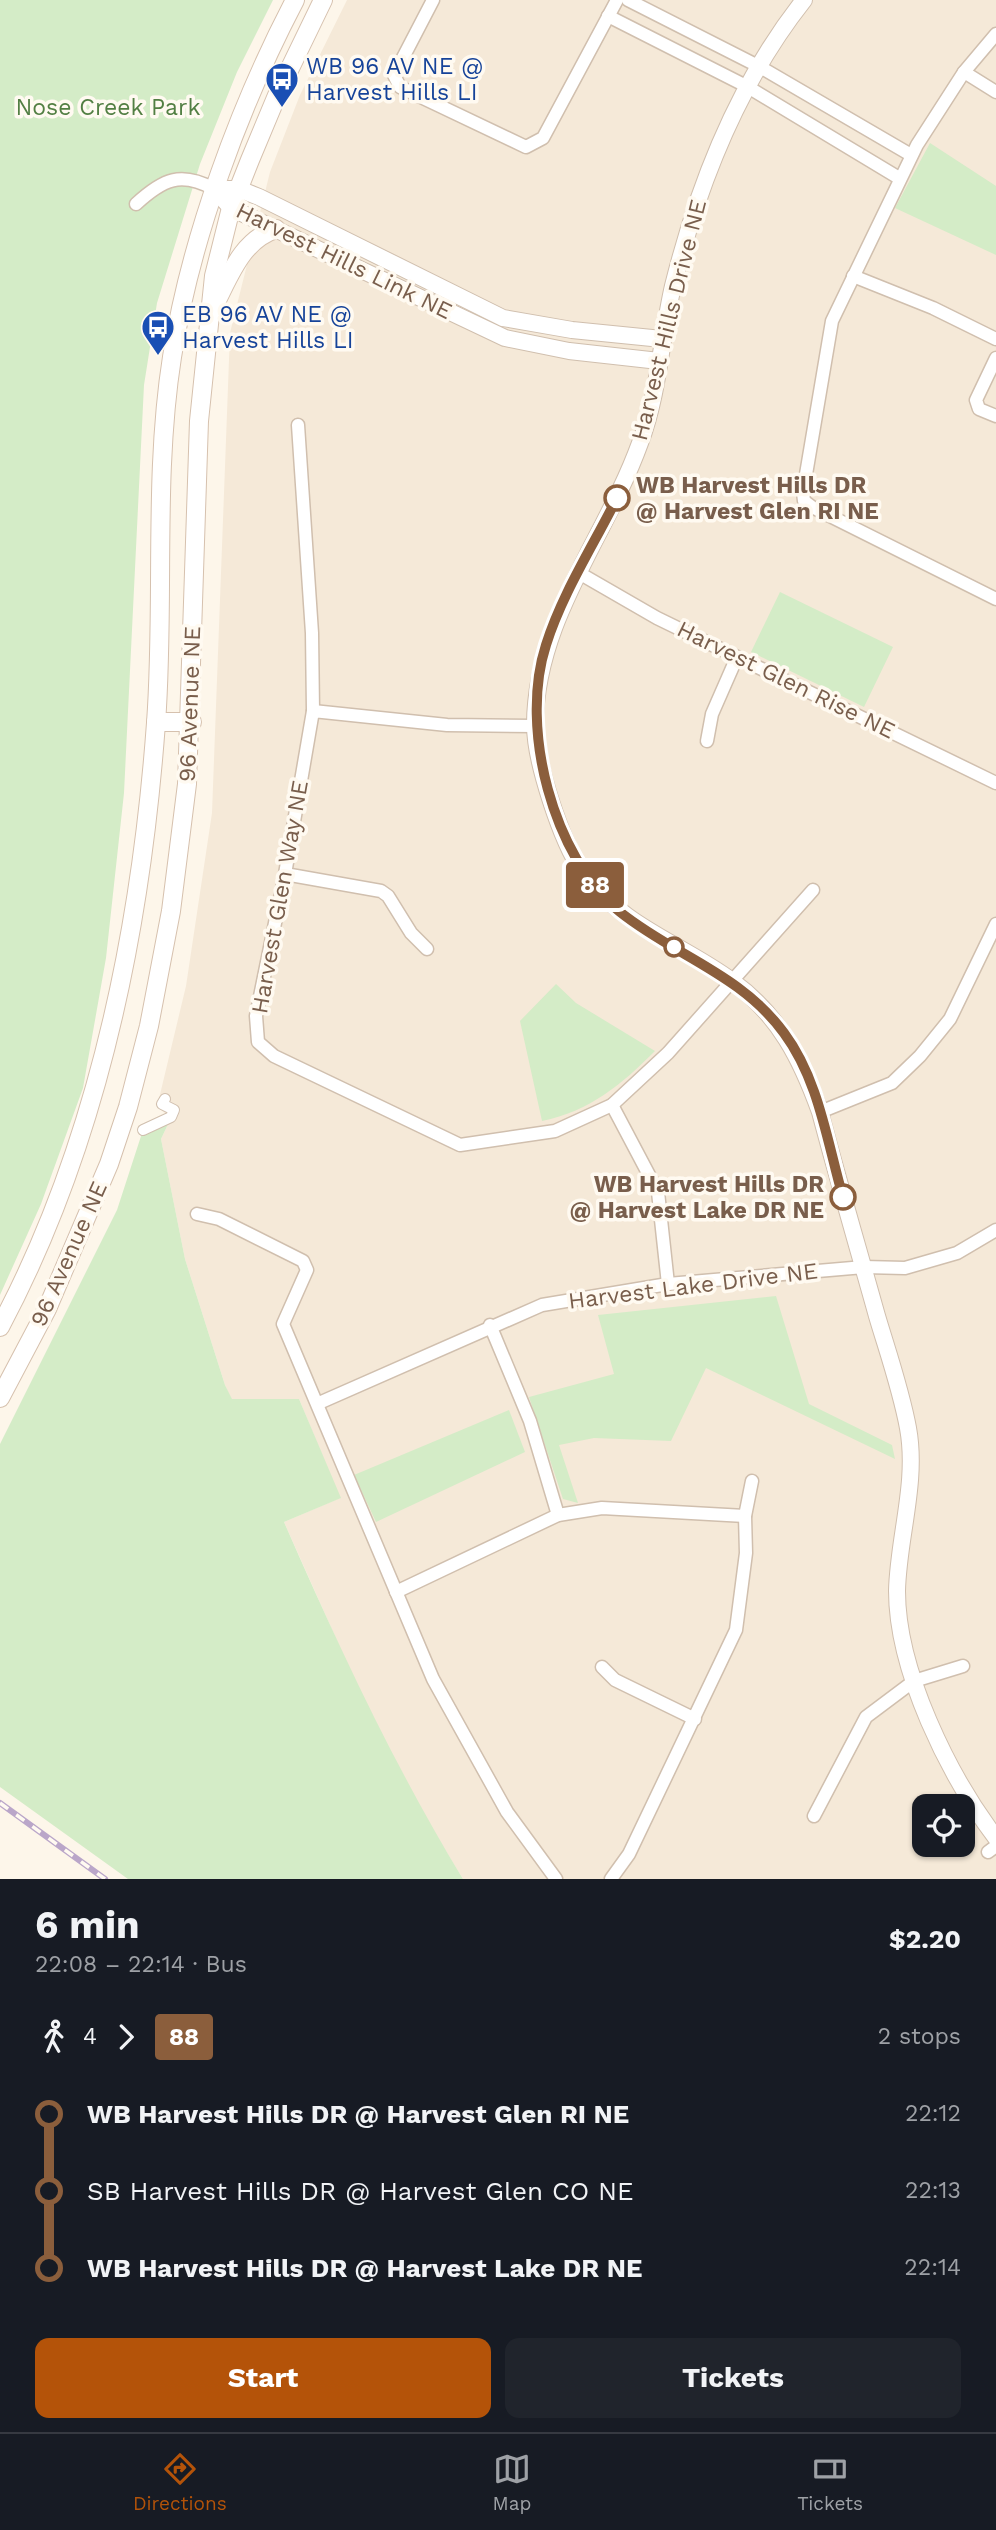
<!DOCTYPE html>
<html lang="en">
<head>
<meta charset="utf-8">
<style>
	:root { --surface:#171b24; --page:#20242c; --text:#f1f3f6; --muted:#9ea1a6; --line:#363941; --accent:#b45309 }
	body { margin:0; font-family:"Work Sans",sans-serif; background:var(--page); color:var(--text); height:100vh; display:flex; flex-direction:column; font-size:26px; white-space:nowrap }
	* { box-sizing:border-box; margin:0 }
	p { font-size:23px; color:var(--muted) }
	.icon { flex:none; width:38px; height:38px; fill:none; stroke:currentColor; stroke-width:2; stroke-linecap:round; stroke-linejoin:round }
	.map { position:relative; height:1879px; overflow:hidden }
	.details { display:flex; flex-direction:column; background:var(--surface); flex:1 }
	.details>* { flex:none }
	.badge { padding:0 14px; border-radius:5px; font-size:24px; line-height:46px }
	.tools { position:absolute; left:912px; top:1794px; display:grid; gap:14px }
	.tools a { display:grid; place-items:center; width:63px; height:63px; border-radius:14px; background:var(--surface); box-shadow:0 2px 5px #0004; font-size:35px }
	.map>.badge { position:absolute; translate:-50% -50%; box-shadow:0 0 0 4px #fff }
	.legs { display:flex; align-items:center; gap:10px; height:77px; padding:0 35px; font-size:23px }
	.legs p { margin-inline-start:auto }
	.overview { display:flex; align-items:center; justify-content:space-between; height:119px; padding:0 35px }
	h1 { font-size:38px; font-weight:700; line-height:52px }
	.primary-button { display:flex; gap:14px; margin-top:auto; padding:14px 35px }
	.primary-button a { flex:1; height:80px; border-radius:14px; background:var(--accent); color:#fff; font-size:28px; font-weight:700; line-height:80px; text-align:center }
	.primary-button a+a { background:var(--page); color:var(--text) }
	ul { padding:0 35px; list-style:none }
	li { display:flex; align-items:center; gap:24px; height:77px; font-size:26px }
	li i { display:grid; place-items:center; width:10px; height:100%; margin:0 9px; background:currentColor }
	li i::after { content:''; width:18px; height:18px; margin:-9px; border:5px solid; border-radius:50%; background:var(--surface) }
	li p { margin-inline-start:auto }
	li:first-child i { background:linear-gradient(#0000 50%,currentColor 0) }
	li:last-child i { background:linear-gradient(currentColor 50%,#0000 0) }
	.dock { display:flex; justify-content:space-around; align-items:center; height:98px; border-top:2px solid var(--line); background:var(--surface); font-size:19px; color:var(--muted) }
	.dock a { display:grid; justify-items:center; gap:4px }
	.dock .active { color:var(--accent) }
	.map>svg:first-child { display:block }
</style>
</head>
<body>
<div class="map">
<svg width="996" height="1879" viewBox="0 0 996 1879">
	<rect width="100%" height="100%" fill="#fdf6ea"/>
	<path fill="#f5e9d8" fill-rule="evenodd" d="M347,0H996V1879H463L418,1806L367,1708L284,1522L340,1498L299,1399H231L225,1385L185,1259L161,1139L171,1118L157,1107L186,986L212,813L230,333L270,172L300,95ZM924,1806H962V1844H924Z"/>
	<g fill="#d4ecc7">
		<polygon points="0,0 273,0 237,72 200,164 157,303 144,385 124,793 106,958 83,1088 41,1204 0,1295"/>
		<polygon points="930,143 996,186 996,255 895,208"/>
		<polygon points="780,592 893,647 864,707 751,652"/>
		<path d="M556,984L576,1003L655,1051C621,1085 590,1111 542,1121L520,1021Z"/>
		<path d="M171,1118L161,1139L185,1259L225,1385L232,1399H299L341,1498L284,1522C338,1645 393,1764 463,1879H128L0,1787V1444L117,1210L143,1130Z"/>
		<polygon points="776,1296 809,1404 892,1445 895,1459 706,1368 671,1441 594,1438 559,1445 578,1503 563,1499 529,1397 614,1374 598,1315"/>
		<polygon points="509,1410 525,1452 376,1522 354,1475"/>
	</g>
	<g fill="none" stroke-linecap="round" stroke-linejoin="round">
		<defs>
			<polyline id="pedestrian" points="143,1130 171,1117 174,1110 162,1104 165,1099"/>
			<g id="minor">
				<polyline points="433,0 394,75 400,87 526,147 543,138 617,0"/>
				<polyline points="628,0 760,67 911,155"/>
				<polyline points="608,16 748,87 899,178"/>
				<polyline points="996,34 964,72 917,145 832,321 803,492 804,501 812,507 996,599"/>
				<polyline points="964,72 996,92"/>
				<path d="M136,204C163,179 181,171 214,189"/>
				<polyline points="853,276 933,308 996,339"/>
				<polyline points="996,358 976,400 979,409 996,416"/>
				<polyline points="298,425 312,633 313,711"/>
				<polyline points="579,573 657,618 996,783"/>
				<polyline points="534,726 447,725 313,711 285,874 256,1016 258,1042 274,1056 460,1145 555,1131 612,1105 668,1053 813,890"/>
				<polyline points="707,741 712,714 737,657"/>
				<polyline points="285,874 381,891 388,896 411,933 427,949"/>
				<polyline points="612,1105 658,1192 668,1284"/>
				<polyline points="820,1112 892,1083 920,1056 950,1019 996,924"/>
				<polyline points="197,1214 219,1219 303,1261 307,1270 283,1324 433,1679 507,1812 556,1879"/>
				<polyline points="490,1325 530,1421 558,1515"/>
				<polyline points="319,1403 542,1305 668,1284 864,1267 905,1268 957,1253 996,1230"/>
				<polyline points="396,1592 558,1515 602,1508 745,1516"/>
				<polyline points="602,1667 615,1680 695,1719"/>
				<polyline points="814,1816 866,1717 914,1681 963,1666"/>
				<polyline points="988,1852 996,1846"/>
				<polyline points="611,1879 629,1854 736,1630 746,1553 745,1516 752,1481"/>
			</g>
			<g id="tertiary">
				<path d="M804,0C739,82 698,185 673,286C661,338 659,393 640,443C606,537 535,621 535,725C535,761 561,841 582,871C623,928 679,942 732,981C779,1015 801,1059 820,1112C838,1180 858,1248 877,1316C888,1353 901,1390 908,1428C918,1482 898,1538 897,1591C897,1671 949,1776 996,1838"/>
				<polyline points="214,189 231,208 505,338 569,351 659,361"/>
				<polyline points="227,189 239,189 259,197 503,318 572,330 662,339"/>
			</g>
			<g id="secondary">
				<path d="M215,304C230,275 242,240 276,229"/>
				<polyline points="156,722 192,722"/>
				<path d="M0,1327C98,1143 141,929 156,723C165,602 153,478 172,357C190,240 240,105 295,0"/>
				<polyline points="0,1398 47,1309 109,1164 128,1107 149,1026 171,911 187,784 199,421 214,276 231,208 250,160 278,93 323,0"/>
			</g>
		</defs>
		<use href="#pedestrian" stroke="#d0bfae" stroke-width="12"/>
		<use href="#minor" stroke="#d0bfae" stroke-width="15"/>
		<use href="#tertiary" stroke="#d0bfae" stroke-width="18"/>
		<use href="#secondary" stroke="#d6c1ae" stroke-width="20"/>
		<use href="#pedestrian" stroke="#fff" stroke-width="10"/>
		<use href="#minor" stroke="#fff" stroke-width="12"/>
		<use href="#tertiary" stroke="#fff" stroke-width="16"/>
		<use href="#secondary" stroke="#fff" stroke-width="18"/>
		<defs>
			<polyline id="rail" points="0,1803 105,1879"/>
		</defs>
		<use href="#rail" stroke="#baa6c9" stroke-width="6"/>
		<use href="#rail" stroke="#fffaf1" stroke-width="3.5" stroke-dasharray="10" stroke-linecap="butt"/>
	</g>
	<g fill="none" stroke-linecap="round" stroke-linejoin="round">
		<defs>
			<path id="line-1" d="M617,498C593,546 562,594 546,645C519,728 553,857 620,912C675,956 741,974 784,1033C819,1080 827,1142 843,1197"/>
		</defs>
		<use href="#line-1" stroke="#fff" stroke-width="16"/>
		<use href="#line-1" stroke="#8b5e3c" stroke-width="10"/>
	</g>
	<defs>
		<symbol id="bus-pin" viewBox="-11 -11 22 30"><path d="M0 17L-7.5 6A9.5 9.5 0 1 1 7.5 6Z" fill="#1a4fb4" stroke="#fffaf1"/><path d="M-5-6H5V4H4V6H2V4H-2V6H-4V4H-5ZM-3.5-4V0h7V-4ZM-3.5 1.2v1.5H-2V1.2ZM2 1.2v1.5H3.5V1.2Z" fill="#fff"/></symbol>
	</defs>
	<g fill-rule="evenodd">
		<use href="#bus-pin" x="263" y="60" width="38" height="52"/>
		<use href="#bus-pin" x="139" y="308" width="38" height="52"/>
	</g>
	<g fill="#fff" stroke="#8b5e3c" stroke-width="3.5">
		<circle cx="617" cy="498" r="12"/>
		<circle cx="674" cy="947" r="9"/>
		<circle cx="843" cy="1197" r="12"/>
	</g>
	<g text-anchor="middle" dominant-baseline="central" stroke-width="7" stroke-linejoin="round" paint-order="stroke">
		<g font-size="23" fill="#164399" stroke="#fffaf1" text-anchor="start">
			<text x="306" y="66">WB 96 AV NE @<tspan x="306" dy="26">Harvest Hills LI</tspan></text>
			<text x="182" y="314">EB 96 AV NE @<tspan x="182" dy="26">Harvest Hills LI</tspan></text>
		</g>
		<g font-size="23" fill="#527f43" stroke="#fffaf1">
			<text x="108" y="107">Nose Creek Park</text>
		</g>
		<g font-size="23" fill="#795e4c" stroke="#fffaf1">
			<text transform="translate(344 261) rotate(26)">Harvest Hills Link NE</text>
			<text transform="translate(669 320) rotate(-76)">Harvest Hills Drive NE</text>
			<text transform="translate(786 680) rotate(26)">Harvest Glen Rise NE</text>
			<text transform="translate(190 704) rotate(-88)">96 Avenue NE</text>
			<text transform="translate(280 897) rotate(-80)">Harvest Glen Way NE</text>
			<text transform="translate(69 1254) rotate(-66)">96 Avenue NE</text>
			<text transform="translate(693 1286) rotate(-7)">Harvest Lake Drive NE</text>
		</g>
		<g font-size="23" font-weight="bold" fill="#795e4c" stroke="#fffaf1" text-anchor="start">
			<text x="636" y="485">WB Harvest Hills DR<tspan x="636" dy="26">@ Harvest Glen RI NE</tspan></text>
			<text x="824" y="1184" text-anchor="end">WB Harvest Hills DR<tspan x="824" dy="26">@ Harvest Lake DR NE</tspan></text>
		</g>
	</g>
</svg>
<div class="tools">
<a><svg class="icon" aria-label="locate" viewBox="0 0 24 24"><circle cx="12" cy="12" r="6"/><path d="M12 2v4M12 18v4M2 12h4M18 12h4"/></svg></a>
</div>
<b class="badge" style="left:595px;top:885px;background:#8b5e3c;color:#fff">88</b>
</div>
<section class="details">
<div class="overview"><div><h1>6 min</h1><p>22:08 – 22:14 · Bus</p></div><b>$2.20</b></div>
<div class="legs"><svg class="icon" aria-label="walk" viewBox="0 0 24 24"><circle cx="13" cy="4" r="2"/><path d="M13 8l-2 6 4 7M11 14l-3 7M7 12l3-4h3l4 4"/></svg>4<svg class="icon" aria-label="forward" viewBox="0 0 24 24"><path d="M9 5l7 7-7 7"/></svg><b class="badge" style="background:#8b5e3c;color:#fff">88</b><p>2 stops</p></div>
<ul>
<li><i style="color:#8b5e3c"></i><b>WB Harvest Hills DR @ Harvest Glen RI NE</b><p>22:12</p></li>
<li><i style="color:#8b5e3c"></i><span>SB Harvest Hills DR @ Harvest Glen CO NE</span><p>22:13</p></li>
<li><i style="color:#8b5e3c"></i><b>WB Harvest Hills DR @ Harvest Lake DR NE</b><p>22:14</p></li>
</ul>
<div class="primary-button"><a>Start</a><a>Tickets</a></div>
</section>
<nav class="dock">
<a class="active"><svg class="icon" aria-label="directions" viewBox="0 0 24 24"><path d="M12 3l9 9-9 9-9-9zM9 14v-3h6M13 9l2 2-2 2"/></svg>Directions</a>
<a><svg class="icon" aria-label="map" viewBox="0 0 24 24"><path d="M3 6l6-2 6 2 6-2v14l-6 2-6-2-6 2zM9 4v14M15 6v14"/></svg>Map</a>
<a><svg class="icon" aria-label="tickets" viewBox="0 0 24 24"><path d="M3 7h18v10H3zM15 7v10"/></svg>Tickets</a>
</nav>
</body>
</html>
